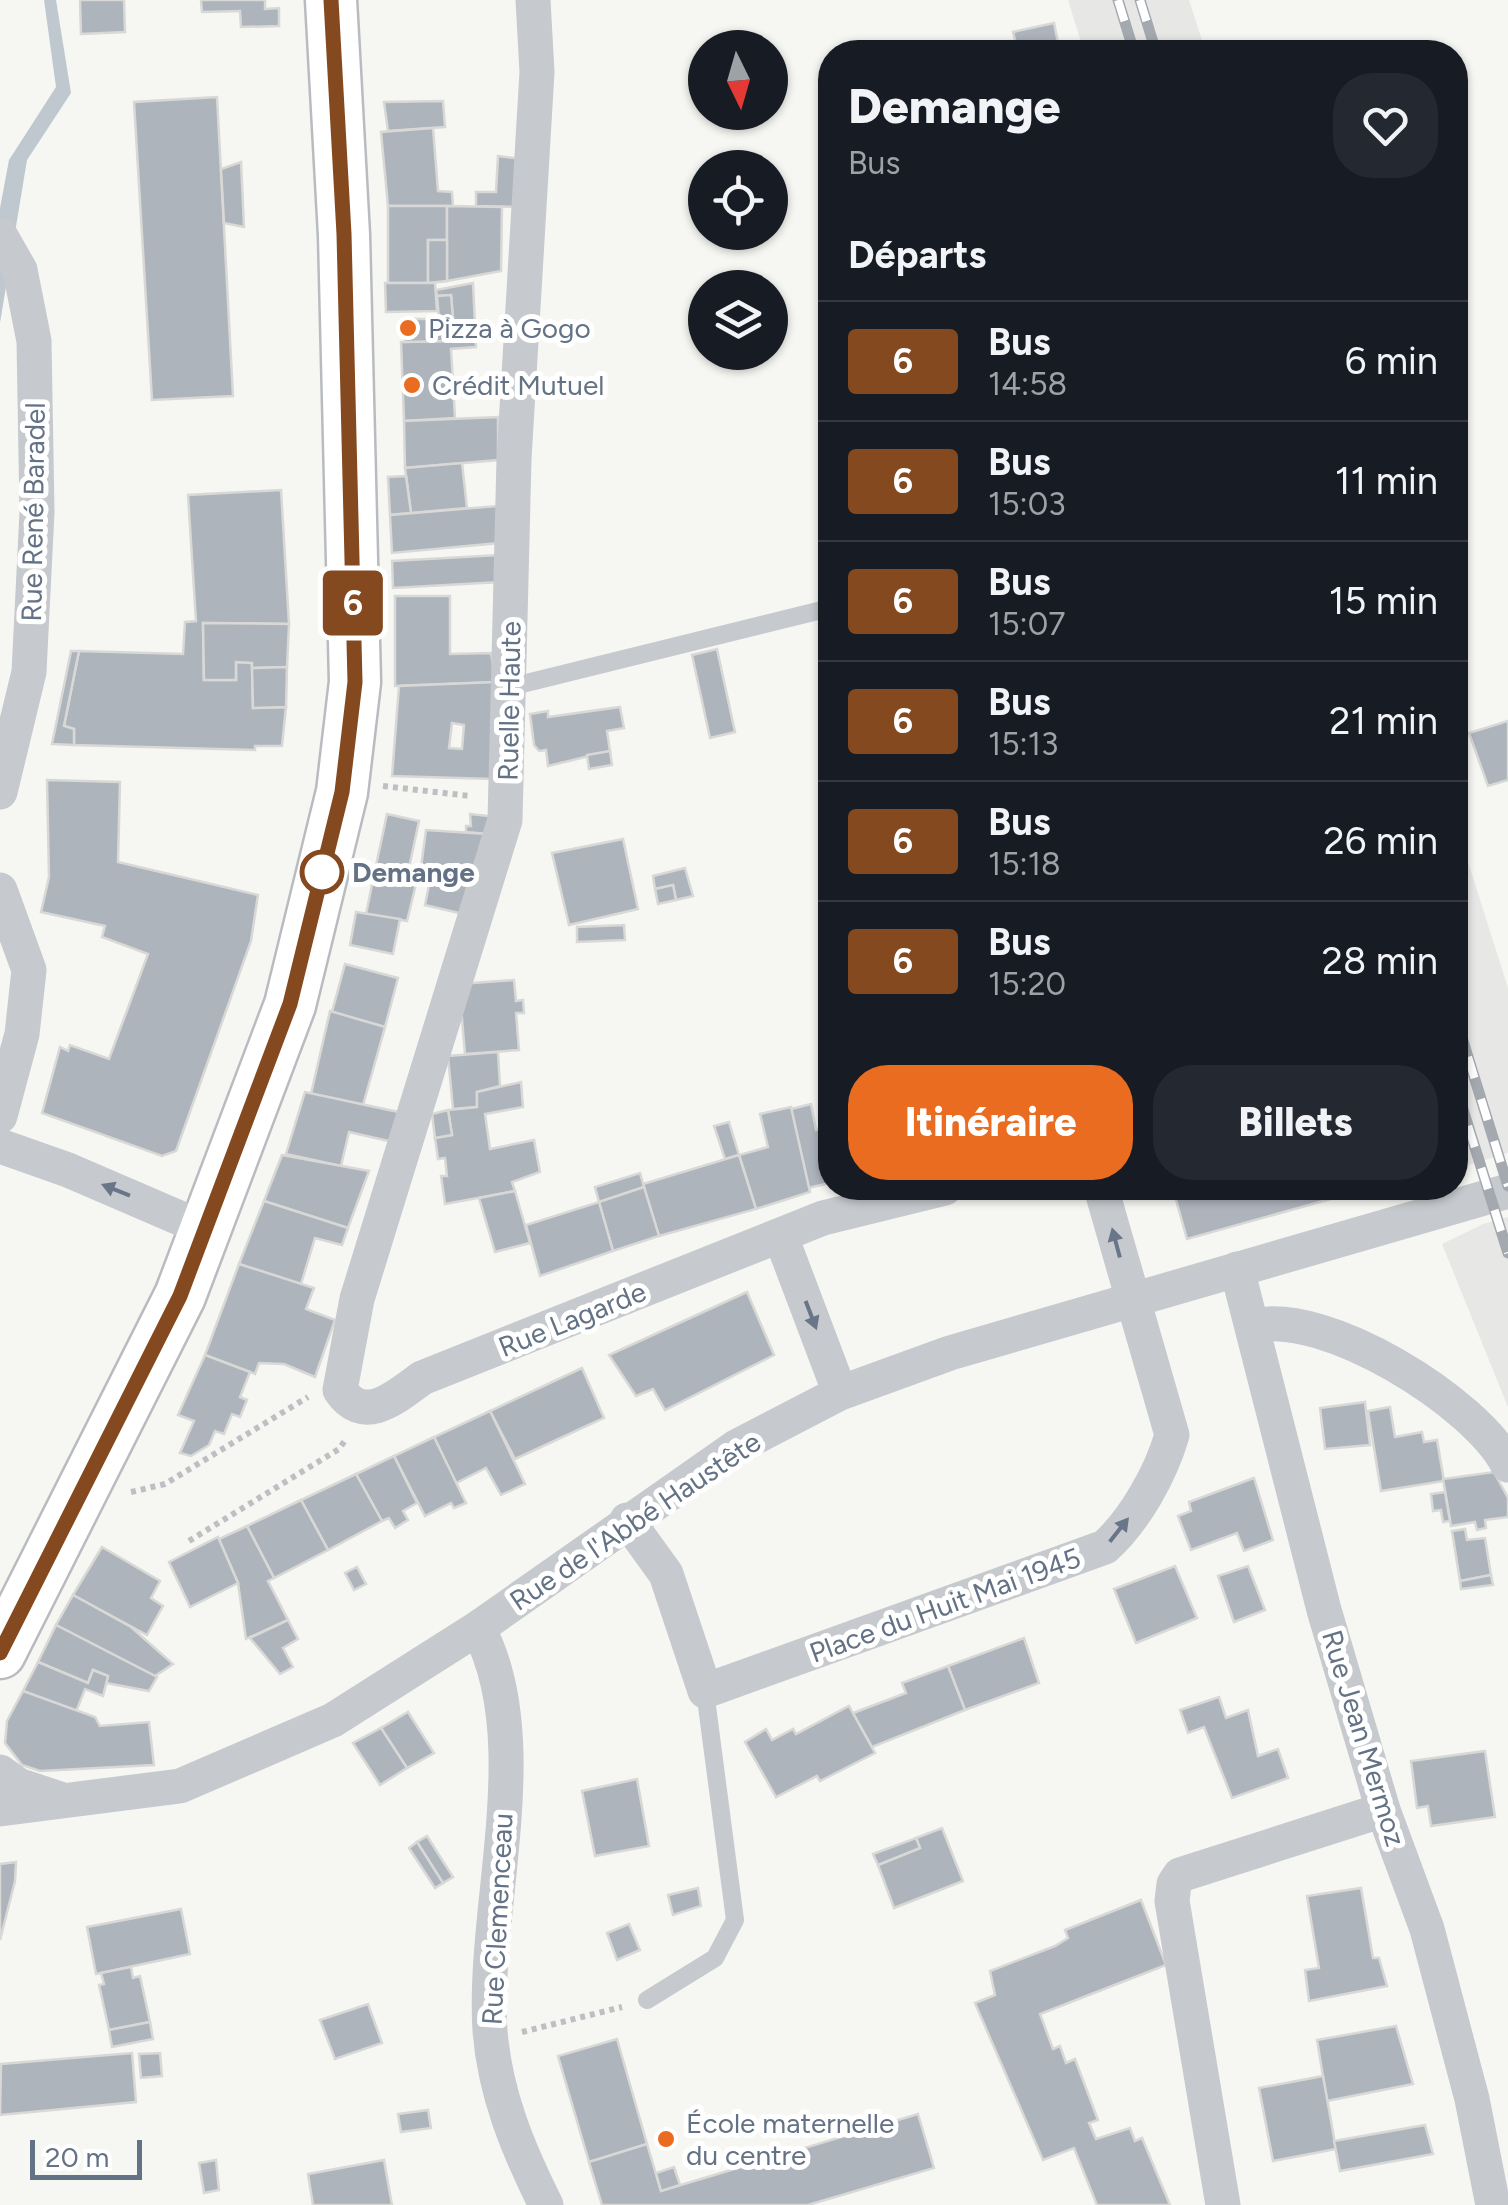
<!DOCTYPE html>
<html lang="fr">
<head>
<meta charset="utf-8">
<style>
	:root { --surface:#171b24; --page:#242831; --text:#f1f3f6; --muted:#9ea1a6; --line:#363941; --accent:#ea6c20 }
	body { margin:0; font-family:Figtree,sans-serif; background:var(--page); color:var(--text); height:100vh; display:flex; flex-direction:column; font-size:38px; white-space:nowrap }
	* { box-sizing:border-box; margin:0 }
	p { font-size:32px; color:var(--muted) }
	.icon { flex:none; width:55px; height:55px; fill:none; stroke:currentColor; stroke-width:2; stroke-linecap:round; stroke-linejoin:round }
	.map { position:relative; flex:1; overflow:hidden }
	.sheet { position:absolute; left:818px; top:40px; width:650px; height:1160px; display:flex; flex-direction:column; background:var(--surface); border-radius:40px; box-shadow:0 2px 8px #0004 }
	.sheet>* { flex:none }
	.badge { padding:0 20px; border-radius:8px; font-size:35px; line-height:65px }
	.needle { width:65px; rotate:175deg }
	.tools { position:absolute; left:688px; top:30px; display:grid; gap:20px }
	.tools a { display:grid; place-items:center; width:100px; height:100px; border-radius:50%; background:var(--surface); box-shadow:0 2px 8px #0004; font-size:50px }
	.scale { position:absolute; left:30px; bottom:25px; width:112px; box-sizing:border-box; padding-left:10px; border:5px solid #647285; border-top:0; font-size:28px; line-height:35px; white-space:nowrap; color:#647285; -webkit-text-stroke:8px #fff; paint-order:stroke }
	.map>.badge { position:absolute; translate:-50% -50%; box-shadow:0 0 0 5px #fff }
	h2 { padding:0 30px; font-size:38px; line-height:90px }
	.round { display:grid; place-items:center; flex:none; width:105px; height:105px; border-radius:40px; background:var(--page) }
	.headline { display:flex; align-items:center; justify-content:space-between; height:170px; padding:0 30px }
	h1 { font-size:48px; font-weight:800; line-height:75px }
	.cta { display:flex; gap:20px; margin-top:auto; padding:20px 30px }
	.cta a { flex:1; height:115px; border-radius:40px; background:var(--accent); color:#fff; font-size:40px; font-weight:800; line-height:115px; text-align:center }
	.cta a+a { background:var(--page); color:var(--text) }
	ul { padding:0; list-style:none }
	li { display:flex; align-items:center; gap:30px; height:120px; padding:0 30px; border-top:2px solid var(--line) }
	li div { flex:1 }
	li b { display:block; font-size:38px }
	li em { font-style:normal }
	li .badge { min-width:110px; font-weight:700; text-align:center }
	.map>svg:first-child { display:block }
</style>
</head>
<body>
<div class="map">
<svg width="1508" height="2205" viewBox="0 0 1508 2205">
	<rect width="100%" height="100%" fill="#f6f7f3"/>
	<g fill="#e7e8e6">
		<polygon points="1068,0 1189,0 1206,52 1084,52"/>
		<polygon points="1455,821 1508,988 1508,1153 1455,1169"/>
		<polygon points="1508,1217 1508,1407 1442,1244 1483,1224"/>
	</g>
	<polygon fill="#bfc8cf" points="44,0 56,0 71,93 27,160 0,323 0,208 9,160 56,87"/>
	<g fill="#aeb4bc" stroke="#d8d8d6" stroke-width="2.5" fill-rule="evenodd">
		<polygon points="80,0 124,0 125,32 81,34"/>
		<polygon points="201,0 265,0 265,9 279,8 279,26 241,27 240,11 202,12"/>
		<polygon points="1054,23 1059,48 1018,52 1013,32"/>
		<polygon points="217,97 233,396 152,400 134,102"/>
		<polygon points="443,101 445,127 388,131 384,102"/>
		<polygon points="433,128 438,191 452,192 453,206 388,206 381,132"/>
		<polygon points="498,156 522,159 518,207 476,206 476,192 496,192"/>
		<polygon points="241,162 244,227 224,223 221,169"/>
		<polygon points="388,206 447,206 447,240 428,240 428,283 388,283"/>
		<polygon points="447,206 502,207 501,271 447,281"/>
		<polygon points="428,240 447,240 447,281 428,283"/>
		<polygon points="385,283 435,283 437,311 386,312"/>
		<polygon points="473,283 476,347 451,349 455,418 404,421 401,342 447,341 447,322 453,318 451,295 437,296 436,290"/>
		<polygon points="451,295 453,318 447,322 447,341 405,342 404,319 439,319 437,296"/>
		<polygon points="498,417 498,460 405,468 404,421"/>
		<polygon points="462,463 467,508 411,513 405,468"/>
		<polygon points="406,476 411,513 390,515 388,477"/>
		<polygon points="281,490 289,624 203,623 204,680 236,680 236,662 252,663 253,708 286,707 282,746 255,746 255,750 74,745 74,729 64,726 79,651 183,654 185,622 196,621 188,495"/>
		<polygon points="497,506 499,543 392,553 390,515"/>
		<polygon points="499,555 500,582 393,588 392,561"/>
		<polygon points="395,596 450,596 450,654 491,653 496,682 395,686"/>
		<polygon points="203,623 289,624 287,667 252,668 252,663 236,662 236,680 204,680"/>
		<polygon points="717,649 735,732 710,738 692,655"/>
		<polygon points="71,651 79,651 64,726 74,729 74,745 52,744"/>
		<polygon points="287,667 286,707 253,708 252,668"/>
		<path d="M496,682L492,779L392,776L399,686ZM452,723L464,725L462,749L449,748Z"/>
		<polygon points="620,707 624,728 607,731 610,751 548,766 546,750 539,751 534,745 530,714 548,711 548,717"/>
		<polygon points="1508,721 1508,780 1488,786 1469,733"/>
		<polygon points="610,751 612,765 589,769 587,755"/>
		<polygon points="47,780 120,782 118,862 258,895 251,941 176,1151 162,1156 42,1113 60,1047 68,1051 70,1045 109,1059 148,954 102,937 105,926 41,912 49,877"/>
		<polygon points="387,814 419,821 406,882 374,875"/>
		<polygon points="470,814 489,816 487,834 466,832 466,826 471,826"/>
		<polygon points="426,830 487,834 463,914 425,905 429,885 419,882"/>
		<polygon points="623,839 638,909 569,925 552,853"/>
		<polygon points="685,868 693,896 676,900 673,885 655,889 653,876"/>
		<polygon points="374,875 416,884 407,921 366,914"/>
		<polygon points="673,885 676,900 658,904 655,889"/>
		<polygon points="356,912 400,919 393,954 350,945"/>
		<polygon points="624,925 625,940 577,942 577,927"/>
		<polygon points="345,964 398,978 385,1027 332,1012"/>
		<polygon points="514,980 516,1001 523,1000 524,1013 516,1013 519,1050 465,1054 459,984"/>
		<polygon points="330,1011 385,1027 363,1105 311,1094"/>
		<polygon points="498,1052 500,1086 477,1092 477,1107 453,1109 448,1056"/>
		<polygon points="521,1082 523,1107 485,1114 490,1149 534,1140 540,1172 512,1182 515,1191 445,1204 441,1176 447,1176 445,1158 438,1159 435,1138 452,1135 448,1110 477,1107 477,1092"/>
		<polygon points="305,1092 403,1113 393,1142 349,1132 341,1166 286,1154"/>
		<polygon points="811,1104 816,1130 830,1127 830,1183 808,1188 791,1109"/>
		<polygon points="791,1107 810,1192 756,1209 739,1155 768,1147 760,1114"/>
		<polygon points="448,1110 452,1135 435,1138 432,1114"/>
		<polygon points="729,1122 739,1155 725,1159 714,1126"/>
		<polygon points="282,1155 369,1171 348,1228 264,1201"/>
		<polygon points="739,1155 756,1209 659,1236 643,1184"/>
		<polygon points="640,1173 644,1187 599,1202 595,1187"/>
		<polygon points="644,1187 659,1236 613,1251 599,1202"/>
		<polygon points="1179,1188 1370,1188 1187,1239 1173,1189"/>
		<polygon points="515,1191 530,1243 495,1252 479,1198"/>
		<polygon points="264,1201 348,1228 342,1245 315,1238 301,1284 239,1264"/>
		<polygon points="599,1202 613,1251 540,1276 526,1225"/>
		<polygon points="239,1264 314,1288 306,1309 335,1320 315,1377 284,1364 259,1363 255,1374 205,1355"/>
		<polygon points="747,1292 774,1355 665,1410 653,1389 636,1396 609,1355"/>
		<polygon points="205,1355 250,1372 240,1397 247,1400 240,1417 232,1414 224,1434 215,1431 209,1445 191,1456 180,1453 194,1421 178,1415"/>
		<polygon points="582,1368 604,1418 515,1459 490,1411"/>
		<polygon points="1365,1402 1370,1445 1325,1449 1320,1408"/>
		<polygon points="1390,1407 1395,1437 1422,1432 1424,1442 1437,1440 1444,1481 1381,1491 1368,1411"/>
		<polygon points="490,1411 525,1484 501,1495 486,1468 456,1483 434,1437"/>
		<polygon points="434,1437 466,1503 454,1508 451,1503 425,1516 394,1456"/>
		<polygon points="394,1456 417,1503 403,1511 408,1520 395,1528 389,1518 382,1521 356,1474"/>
		<polygon points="1494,1472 1508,1498 1508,1517 1485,1520 1486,1528 1477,1530 1475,1522 1451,1526 1443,1479"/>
		<polygon points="356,1474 382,1521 328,1550 301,1500"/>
		<polygon points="1254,1478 1273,1540 1244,1551 1237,1533 1191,1550 1178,1516 1191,1511 1189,1502"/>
		<polygon points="1445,1492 1450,1521 1443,1522 1441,1510 1433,1511 1431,1494"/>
		<polygon points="301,1500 328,1550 274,1578 247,1526"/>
		<polygon points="247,1526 274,1578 268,1581 288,1620 246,1639 238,1583 219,1539"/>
		<polygon points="1465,1529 1467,1540 1485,1538 1491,1575 1460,1581 1452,1531"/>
		<polygon points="218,1537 238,1583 190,1607 169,1562"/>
		<polygon points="102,1547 160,1581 151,1598 163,1606 147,1635 73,1595"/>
		<polygon points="1175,1566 1197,1618 1136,1643 1114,1589"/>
		<polygon points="1248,1566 1265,1610 1234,1622 1218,1576"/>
		<polygon points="357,1567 366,1584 354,1590 345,1573"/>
		<polygon points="1491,1575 1493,1585 1461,1589 1460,1581"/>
		<polygon points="73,1595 131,1627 173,1664 155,1676 56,1625"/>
		<polygon points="288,1620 298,1639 283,1648 293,1667 280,1674 250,1638"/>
		<polygon points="56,1625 157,1677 149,1691 106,1683 108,1676 93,1670 88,1683 38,1662"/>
		<polygon points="1024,1638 1039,1683 965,1710 948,1666"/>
		<polygon points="38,1662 88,1683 93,1670 108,1676 103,1696 85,1689 76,1712 23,1691"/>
		<polygon points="948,1666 965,1710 872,1747 853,1713 906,1693 902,1683"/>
		<polygon points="23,1691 95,1717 100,1726 149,1722 154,1765 40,1771 22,1765 5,1743 7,1721"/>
		<polygon points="1219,1697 1226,1718 1248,1710 1258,1756 1278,1749 1288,1778 1232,1798 1204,1727 1188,1733 1180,1710"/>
		<polygon points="849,1706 875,1753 820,1781 817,1776 776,1797 745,1742 766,1729 772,1740 793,1729 796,1734"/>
		<polygon points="408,1712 434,1753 407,1768 381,1728"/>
		<polygon points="381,1728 407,1768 380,1785 353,1743"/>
		<polygon points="1485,1751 1495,1817 1431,1826 1428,1806 1417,1808 1411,1761"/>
		<polygon points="637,1779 649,1846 595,1856 582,1791"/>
		<polygon points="942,1828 963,1881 894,1908 878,1865 920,1848 916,1838"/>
		<polygon points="427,1836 453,1877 443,1883 417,1842"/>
		<polygon points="916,1838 920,1848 878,1865 873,1854"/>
		<polygon points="417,1842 443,1883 435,1888 409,1848"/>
		<polygon points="16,1862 15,1881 0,1940 0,1864"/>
		<polygon points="698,1888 701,1906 673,1915 668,1895"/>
		<polygon points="1361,1888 1373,1958 1379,1958 1387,1986 1309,2001 1305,1970 1319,1968 1307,1896"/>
		<polygon points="1141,1900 1166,1965 1040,2014 1053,2049 1060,2046 1066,2063 1075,2059 1098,2120 1089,2123 1096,2139 1130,2128 1135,2141 1142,2138 1170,2205 1097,2205 1074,2148 1043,2160 975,2003 995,1995 990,1971 1055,1946 1068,1938 1065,1930"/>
		<polygon points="181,1909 190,1954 96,1974 87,1927"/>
		<polygon points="629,1924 640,1950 617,1960 607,1933"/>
		<polygon points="131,1967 133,1978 140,1976 150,2022 109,2030 99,1985 104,1984 101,1973"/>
		<polygon points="368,2004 382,2043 335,2059 320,2020"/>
		<polygon points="150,2022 153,2039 112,2047 109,2030"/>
		<polygon points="1396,2026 1413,2084 1327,2101 1317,2040"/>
		<polygon points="617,2039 647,2144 589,2162 558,2056"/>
		<polygon points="132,2053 136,2102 0,2115 1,2064"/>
		<polygon points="160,2053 162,2076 141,2078 139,2054"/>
		<polygon points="1323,2076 1336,2149 1273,2161 1259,2088"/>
		<polygon points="428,2110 431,2128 401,2132 398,2114"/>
		<polygon points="918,2114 934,2168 808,2205 602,2205 589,2162 647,2144 661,2191"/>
		<polygon points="1425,2125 1433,2154 1340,2171 1334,2141"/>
		<polygon points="216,2160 219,2190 204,2193 199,2163"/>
		<polygon points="384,2160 392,2205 313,2205 308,2174"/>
		<polygon points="674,2167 680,2185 661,2191 656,2173"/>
	</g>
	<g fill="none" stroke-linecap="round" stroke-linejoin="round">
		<defs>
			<polyline id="secondary" points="0,1653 180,1296 290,1005 342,792 355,682 344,235 331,0"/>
		</defs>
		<use href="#secondary" stroke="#b8bcc1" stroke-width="55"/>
		<g stroke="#bdbfc2" stroke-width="6" stroke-dasharray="5 5" stroke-linecap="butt">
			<polyline points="383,786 470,796"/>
			<polyline points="131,1492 165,1484 308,1397"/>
			<polyline points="189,1541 339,1449 346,1439"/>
			<polyline points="522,2032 622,2007"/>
		</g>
		<g stroke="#c6c9cd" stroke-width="18">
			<polyline points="510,687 830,608"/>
			<polyline points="647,2000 715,1958 735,1920 705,1691"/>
		</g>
		<g stroke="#c6c9cd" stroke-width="35">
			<path d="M533,0L537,72L514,459L505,820L357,1299L340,1390C364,1426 396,1397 422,1378L823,1218L945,1188"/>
			<polyline points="0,235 20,270 34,341 37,512 29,672 0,792"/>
			<polyline points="0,890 29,970 22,1034 0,1116"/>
			<polyline points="0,1146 68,1170 205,1229"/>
			<polyline points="781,1237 840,1393"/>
			<polyline points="1237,1269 1324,1610 1383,1810 1427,1929 1472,2099 1493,2205"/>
			<path d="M1254,1326C1324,1308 1476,1402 1508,1465"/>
			<path d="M627,1520L666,1574L705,1691L1105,1547C1135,1520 1161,1473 1172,1435L1101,1188"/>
			<path d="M478,1628C538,1741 482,1906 490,2031C495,2094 518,2149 546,2205"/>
			<polyline points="0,1772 18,1785 60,1799"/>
			<polyline points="0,1809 180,1786 333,1720 478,1628 736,1447 840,1393 950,1353 1508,1191"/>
			<polyline points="1223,2205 1172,1901 1174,1884 1180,1875 1383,1810"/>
		</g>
		<use href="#secondary" stroke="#fff" stroke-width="50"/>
		<defs>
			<g id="rail">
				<polyline points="1118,0 1134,52"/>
				<polyline points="1140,0 1156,52"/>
				<polyline points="1455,1015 1508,1186"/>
				<polyline points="1455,1084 1508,1253"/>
			</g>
		</defs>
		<use href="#rail" stroke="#a4a9b0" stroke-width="11"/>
		<use href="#rail" stroke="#fff" stroke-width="8" stroke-dasharray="22" stroke-linecap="butt"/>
	</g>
	<defs><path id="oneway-solid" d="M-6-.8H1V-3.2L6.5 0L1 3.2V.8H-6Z" transform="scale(2.5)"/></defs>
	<g fill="#697689">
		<use href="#oneway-solid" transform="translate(116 1190) rotate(-158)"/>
		<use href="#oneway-solid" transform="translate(1116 1243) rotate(-105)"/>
		<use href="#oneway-solid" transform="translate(811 1315) rotate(69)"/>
		<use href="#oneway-solid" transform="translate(1119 1530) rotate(-52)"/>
	</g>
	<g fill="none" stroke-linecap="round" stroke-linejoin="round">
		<defs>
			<polyline id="line" points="0,1653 180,1296 290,1004 342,792 355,682 344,234 331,0"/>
		</defs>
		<use href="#line" stroke="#fff" stroke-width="22"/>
		<use href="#line" stroke="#85491f" stroke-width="15"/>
	</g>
	<g fill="#ea6c20" stroke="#fff" stroke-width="4">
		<circle cx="408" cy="328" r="10"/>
		<circle cx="412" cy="385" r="10"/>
		<circle cx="666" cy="2139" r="10"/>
	</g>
	<circle fill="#fff" stroke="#85491f" stroke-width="5" cx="322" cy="872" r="20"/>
	<g text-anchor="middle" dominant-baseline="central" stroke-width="10" stroke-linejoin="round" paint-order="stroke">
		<g font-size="28" fill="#647285" stroke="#fff" text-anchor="start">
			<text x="428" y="328">Pizza à Gogo</text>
			<text x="432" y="385">Crédit Mutuel</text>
			<text x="686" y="2123">École maternelle<tspan x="686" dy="32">du centre</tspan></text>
		</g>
		<g font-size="28" fill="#647285" stroke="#fff">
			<text transform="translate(33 512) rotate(-89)">Rue René Baradel</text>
			<text transform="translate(509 701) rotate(-89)">Ruelle Haute</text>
			<text transform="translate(572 1319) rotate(-22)">Rue Lagarde</text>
			<text transform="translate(635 1521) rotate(-34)">Rue de l'Abbé Haustête</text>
			<text transform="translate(945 1605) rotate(-20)">Place du Huit Mai 1945</text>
			<text transform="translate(1364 1738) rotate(73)">Rue Jean Mermoz</text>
			<text transform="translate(497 1919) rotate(-87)">Rue Clemenceau</text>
		</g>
		<g font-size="28" font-weight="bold" fill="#647285" stroke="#fff" text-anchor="start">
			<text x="352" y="872">Demange</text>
		</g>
	</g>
</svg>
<div class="tools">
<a><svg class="needle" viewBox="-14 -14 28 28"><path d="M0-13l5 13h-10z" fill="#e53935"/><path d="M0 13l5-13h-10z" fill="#9ea1a6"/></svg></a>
<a><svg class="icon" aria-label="locate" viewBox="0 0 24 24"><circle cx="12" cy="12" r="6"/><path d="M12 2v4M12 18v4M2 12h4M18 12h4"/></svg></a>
<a><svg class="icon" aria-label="layers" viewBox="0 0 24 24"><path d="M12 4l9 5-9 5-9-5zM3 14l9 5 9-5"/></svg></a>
</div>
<div class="scale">20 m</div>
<b class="badge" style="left:353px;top:603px;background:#85491f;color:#fff">6</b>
<section class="sheet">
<div class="headline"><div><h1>Demange</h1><p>Bus</p></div><a class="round"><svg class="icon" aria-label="heart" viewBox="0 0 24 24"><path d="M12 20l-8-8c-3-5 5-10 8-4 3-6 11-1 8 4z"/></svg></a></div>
<h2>Départs</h2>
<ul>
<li><span class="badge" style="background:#85491f;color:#fff">6</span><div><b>Bus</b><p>14:58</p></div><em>6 min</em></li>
<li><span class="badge" style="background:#85491f;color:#fff">6</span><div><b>Bus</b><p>15:03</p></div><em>11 min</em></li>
<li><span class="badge" style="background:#85491f;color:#fff">6</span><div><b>Bus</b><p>15:07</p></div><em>15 min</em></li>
<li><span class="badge" style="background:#85491f;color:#fff">6</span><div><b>Bus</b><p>15:13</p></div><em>21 min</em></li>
<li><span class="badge" style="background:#85491f;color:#fff">6</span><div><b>Bus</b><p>15:18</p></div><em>26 min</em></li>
<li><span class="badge" style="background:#85491f;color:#fff">6</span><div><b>Bus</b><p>15:20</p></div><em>28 min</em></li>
</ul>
<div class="cta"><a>Itinéraire</a><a>Billets</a></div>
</section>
</div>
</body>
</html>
